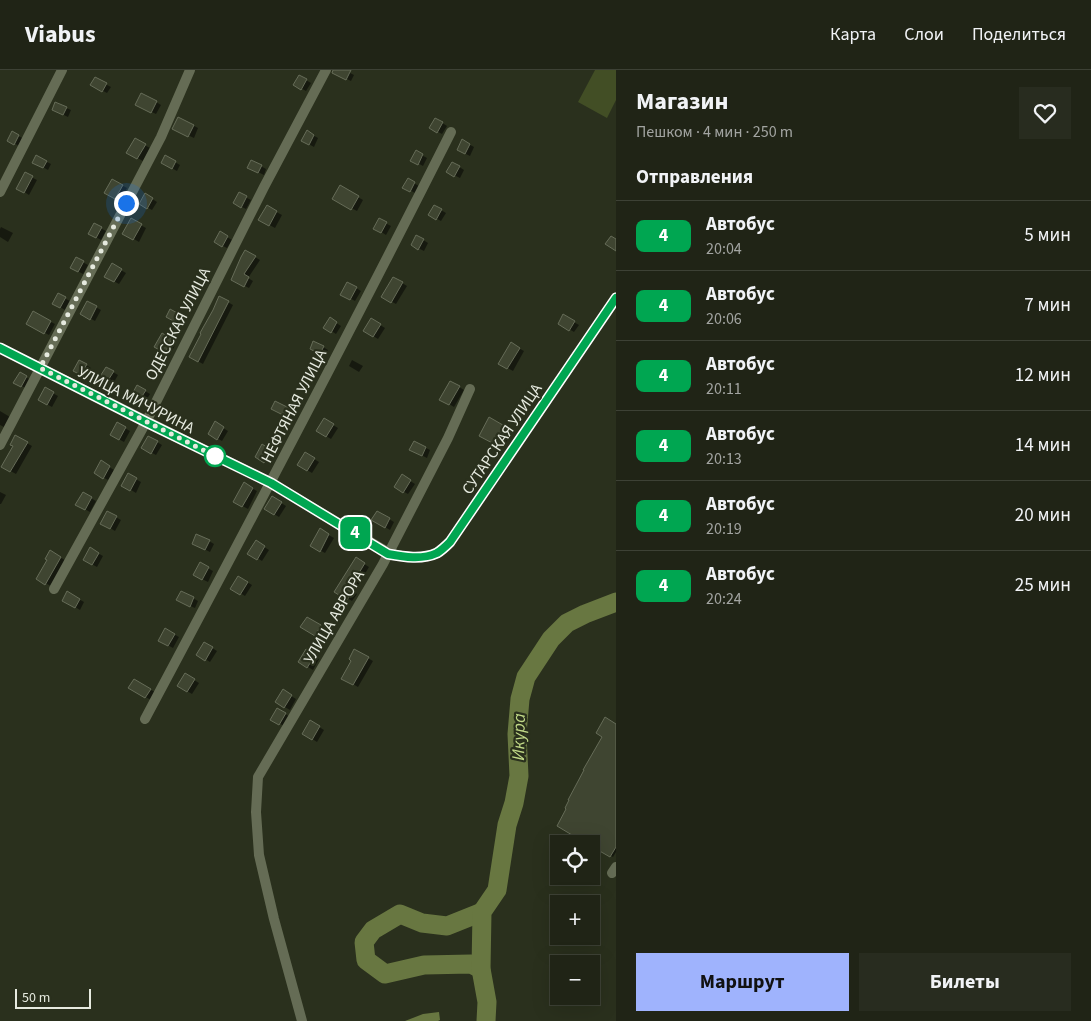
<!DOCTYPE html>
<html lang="ru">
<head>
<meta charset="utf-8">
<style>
	:root { --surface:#202416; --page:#282c1f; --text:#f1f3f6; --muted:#a2a4a1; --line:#3d4135; --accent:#9fb3fd }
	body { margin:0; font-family:"Source Sans 3",sans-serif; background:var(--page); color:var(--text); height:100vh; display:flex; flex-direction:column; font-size:19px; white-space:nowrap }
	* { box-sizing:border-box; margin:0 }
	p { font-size:16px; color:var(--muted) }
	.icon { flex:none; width:28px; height:28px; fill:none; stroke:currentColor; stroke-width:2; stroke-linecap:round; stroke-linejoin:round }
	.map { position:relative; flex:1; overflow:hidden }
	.drawer { display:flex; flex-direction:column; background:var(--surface); width:475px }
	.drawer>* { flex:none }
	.badge { padding:0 10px; border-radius:8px; font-size:18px; line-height:32px }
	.fabs { position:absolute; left:550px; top:765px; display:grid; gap:10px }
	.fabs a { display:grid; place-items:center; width:50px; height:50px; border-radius:0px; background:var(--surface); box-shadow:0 5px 20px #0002,0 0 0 1px var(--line); font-size:25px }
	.scale { position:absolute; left:15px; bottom:12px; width:76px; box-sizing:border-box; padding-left:5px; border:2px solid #e6eadf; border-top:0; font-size:14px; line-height:18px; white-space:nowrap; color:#e6eadf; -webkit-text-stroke:4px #2a301d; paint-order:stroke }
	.you { position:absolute; width:25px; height:25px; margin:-12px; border:4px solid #fff; border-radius:50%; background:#1a73e8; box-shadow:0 0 0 8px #1a73e833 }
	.map>.badge { position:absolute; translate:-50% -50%; box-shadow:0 0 0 2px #fff }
	h2 { padding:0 20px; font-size:19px; line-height:45px }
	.round { display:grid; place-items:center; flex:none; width:52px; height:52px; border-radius:0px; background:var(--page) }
	.summary { display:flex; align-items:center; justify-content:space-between; height:85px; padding:0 20px }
	h1 { font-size:24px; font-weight:700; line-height:38px }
	.cta { display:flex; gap:10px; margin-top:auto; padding:10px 20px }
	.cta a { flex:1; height:58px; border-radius:0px; background:var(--accent); color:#111; font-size:20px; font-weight:700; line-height:58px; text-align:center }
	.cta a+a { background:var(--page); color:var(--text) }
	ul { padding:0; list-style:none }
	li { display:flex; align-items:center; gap:15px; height:70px; padding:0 20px; border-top:1px solid var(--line) }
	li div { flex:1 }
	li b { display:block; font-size:19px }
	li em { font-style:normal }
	li .badge { min-width:55px; font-weight:700; text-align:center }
	header { display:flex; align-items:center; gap:30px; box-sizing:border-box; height:70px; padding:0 25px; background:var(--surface); border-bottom:1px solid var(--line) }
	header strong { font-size:24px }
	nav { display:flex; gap:28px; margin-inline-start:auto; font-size:18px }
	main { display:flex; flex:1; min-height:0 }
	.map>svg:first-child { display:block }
</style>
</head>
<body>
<header>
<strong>Viabus</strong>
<nav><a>Карта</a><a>Слои</a><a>Поделиться</a></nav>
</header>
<main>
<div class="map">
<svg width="616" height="951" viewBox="0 0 616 951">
	<rect width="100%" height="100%" fill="#2a301d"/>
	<polygon fill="#424e25" points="595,0 616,0 616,30 607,48 578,32"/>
	<polygon fill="#687741" points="439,942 440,950 438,951 405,951 423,944"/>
	<g fill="#0007">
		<polygon points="339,0 344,0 354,5 351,11 337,4"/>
		<polygon points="299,6 311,13 306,21 295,15"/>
		<polygon points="95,9 111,17 107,23 92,15"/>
		<polygon points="156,32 161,35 156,44 141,37"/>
		<polygon points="66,38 71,40 68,47 58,42"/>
		<polygon points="179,48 198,58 194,68 179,61"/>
		<polygon points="436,49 447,56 442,64 431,58"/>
		<polygon points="307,62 318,68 314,77 303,71"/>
		<polygon points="13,63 24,69 19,76 9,70"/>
		<polygon points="135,70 150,78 143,91 128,83"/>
		<polygon points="463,71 474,77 470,86 458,80"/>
		<polygon points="416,82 427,88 423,96 412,90"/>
		<polygon points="37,87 51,94 48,100 34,92"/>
		<polygon points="166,87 180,95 177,101 162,93"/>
		<polygon points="252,91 266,99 264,105 254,100"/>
		<polygon points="453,93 464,100 460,108 448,102"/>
		<polygon points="25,104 37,110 29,125 18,118"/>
		<polygon points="112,110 127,118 120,131 106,123"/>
		<polygon points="408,110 419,116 415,123 404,117"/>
		<polygon points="340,117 363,130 357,141 334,129"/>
		<polygon points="239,124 251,130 246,139 234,133"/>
		<polygon points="146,125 157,132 152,140 141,134"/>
		<polygon points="434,136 446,143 441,151 430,145"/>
		<polygon points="267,137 282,145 275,158 260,150"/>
		<polygon points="131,150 146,158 139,172 124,163"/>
		<polygon points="379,150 391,156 386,165 375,158"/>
		<polygon points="94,155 106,161 101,170 89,163"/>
		<polygon points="1,157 13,163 8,172 0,167 0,159"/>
		<polygon points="220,163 232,170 227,178 215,172"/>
		<polygon points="417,166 428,173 424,181 412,175"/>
		<polygon points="246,182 260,190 248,208 253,211 249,218 237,212"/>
		<polygon points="77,189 88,195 83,204 72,198"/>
		<polygon points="112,195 126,203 119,214 106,207"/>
		<polygon points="394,208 407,216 396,234 383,227"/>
		<polygon points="348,213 361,221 355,231 342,224"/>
		<polygon points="58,225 70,231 65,240 53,233"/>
		<polygon points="220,228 233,235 203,294 190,287"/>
		<polygon points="88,233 101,240 95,251 82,244"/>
		<polygon points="171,240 185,249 182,254 168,246"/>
		<polygon points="33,243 55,254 49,265 28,254"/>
		<polygon points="563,246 579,255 574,262 559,253"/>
		<polygon points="330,249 341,256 336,264 325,257"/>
		<polygon points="372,250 385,258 378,269 365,261"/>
		<polygon points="163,265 176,273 170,285 156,277"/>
		<polygon points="511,274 524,281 513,301 499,293"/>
		<polygon points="323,277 328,280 325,286 316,281"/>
		<polygon points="352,290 363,296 359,302 349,296"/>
		<polygon points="79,291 91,298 86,307 74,300"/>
		<polygon points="106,298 118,305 113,314 101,307"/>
		<polygon points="20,304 31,310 27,319 15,312"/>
		<polygon points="451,312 464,320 454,337 441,329"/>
		<polygon points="138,317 150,324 145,332 133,326"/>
		<polygon points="45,319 58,326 52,337 39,330"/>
		<polygon points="276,333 295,343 292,349 273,339"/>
		<polygon points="0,341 10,347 4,357 0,355"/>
		<polygon points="490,349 512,362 503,378 480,365"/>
		<polygon points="325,350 338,358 331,369 318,361"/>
		<polygon points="215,353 228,361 222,371 209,364"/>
		<polygon points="117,354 130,361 124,372 111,365"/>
		<polygon points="16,367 32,376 16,404 3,397 15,376"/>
		<polygon points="149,367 162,375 156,385 143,378"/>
		<polygon points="262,376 275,384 269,394 256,387"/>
		<polygon points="426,378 430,380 427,388 415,382"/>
		<polygon points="306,384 319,392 312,403 299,395"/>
		<polygon points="101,392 114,400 108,410 95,403"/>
		<polygon points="128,405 141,412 136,423 123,415"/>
		<polygon points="402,406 415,414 408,424 395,417"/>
		<polygon points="244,414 257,421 248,439 235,432"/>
		<polygon points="0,422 6,425 1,434 0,434"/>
		<polygon points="83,424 96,431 90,442 77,435"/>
		<polygon points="273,428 286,436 279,447 266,439"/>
		<polygon points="377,442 394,452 390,460 373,450"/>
		<polygon points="108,443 121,450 115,461 102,453"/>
		<polygon points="320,460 334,468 325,483 312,476"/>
		<polygon points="209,471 214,474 210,482 198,476"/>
		<polygon points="256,472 269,480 262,491 249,483"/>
		<polygon points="90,479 103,486 97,497 84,490"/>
		<polygon points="50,482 65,490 51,516 37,509 48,489"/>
		<polygon points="356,489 369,497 354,522 357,524 352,531 336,521"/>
		<polygon points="200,494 213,501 208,512 194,505"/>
		<polygon points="239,507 252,515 245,526 232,518"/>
		<polygon points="182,522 198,531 195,538 183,533"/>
		<polygon points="68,523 84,532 80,540 64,530"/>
		<polygon points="307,548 325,559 320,568 302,557"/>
		<polygon points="166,560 179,567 173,578 160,571"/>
		<polygon points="204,573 217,581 210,592 197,584"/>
		<polygon points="306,581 319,589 313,600 300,592"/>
		<polygon points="355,581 373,591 358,617 343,608 353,590"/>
		<polygon points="186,605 199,613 192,624 179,616"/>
		<polygon points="134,611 155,622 151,630 130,618"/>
		<polygon points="283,621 296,629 290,640 276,632"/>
		<polygon points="278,639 290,647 284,656 272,649"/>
		<polygon points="311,652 324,660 317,672 303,663"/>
		<polygon points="616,655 616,782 613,787 591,775"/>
	</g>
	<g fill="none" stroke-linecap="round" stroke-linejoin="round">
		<g stroke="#687741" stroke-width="19">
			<polyline points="481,899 471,894 424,895 385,904 366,890 364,872 373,860 400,844 422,853 447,856 482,842"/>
			<polyline points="486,951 487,932 481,899 482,842 497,820 507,755 514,733 519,706 517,664 520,629 526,607 551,569 567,553 585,544 616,532"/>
		</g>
	</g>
	<g fill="#3f4531" stroke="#666c58">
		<polygon points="333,0 351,0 346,10 332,3"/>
		<polygon points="299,5 307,9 301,20 293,15"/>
		<polygon points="95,7 107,13 102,22 90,15"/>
		<polygon points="141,23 157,31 151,43 135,35"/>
		<polygon points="55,32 67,37 63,45 52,40"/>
		<polygon points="178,47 194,55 188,67 172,59"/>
		<polygon points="435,48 443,52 437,63 429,58"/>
		<polygon points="307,60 314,65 309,75 301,71"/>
		<polygon points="12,61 19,65 14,75 7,71"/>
		<polygon points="135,68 146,74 137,89 126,83"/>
		<polygon points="462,69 470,74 465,84 457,80"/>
		<polygon points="416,80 423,84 418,95 410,91"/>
		<polygon points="36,85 47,91 43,98 32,93"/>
		<polygon points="165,85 176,91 172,99 161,93"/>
		<polygon points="251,90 262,95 258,103 247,98"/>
		<polygon points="452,92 460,96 454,107 446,102"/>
		<polygon points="25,102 33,106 24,123 16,119"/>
		<polygon points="408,108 415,112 410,122 402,118"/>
		<polygon points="112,109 123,115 115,129 104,123"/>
		<polygon points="340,115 359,126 351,140 332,129"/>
		<polygon points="239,122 247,126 241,138 233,133"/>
		<polygon points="145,123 153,128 147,139 139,134"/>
		<polygon points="267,135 277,141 269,156 258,150"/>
		<polygon points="434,135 442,139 436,150 428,145"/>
		<polygon points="131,148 142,154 133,170 122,164"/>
		<polygon points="379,148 387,152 381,163 373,159"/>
		<polygon points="94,153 102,157 96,168 88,164"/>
		<polygon points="220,161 228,166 222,177 214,172"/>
		<polygon points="416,165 424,169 418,180 411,175"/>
		<polygon points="611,166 616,169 616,181 605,174"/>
		<polygon points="245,180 256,186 244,204 249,207 244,217 231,210 241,187"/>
		<polygon points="76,187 84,191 78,202 70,198"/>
		<polygon points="112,193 122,199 114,212 104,207"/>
		<polygon points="393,207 403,212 391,233 381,227"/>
		<polygon points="347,212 357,217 350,230 340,225"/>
		<polygon points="58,223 66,227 60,238 52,234"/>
		<polygon points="219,226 229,231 198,292 189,287 201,264 200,263 213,240"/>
		<polygon points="87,231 97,236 90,250 80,244"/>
		<polygon points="170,239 181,245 177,253 166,247"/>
		<polygon points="33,241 51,251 44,264 26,254"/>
		<polygon points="563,244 575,251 569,261 558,254"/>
		<polygon points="330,247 337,252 331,263 323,258"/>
		<polygon points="371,248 381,254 373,267 363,261"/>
		<polygon points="162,263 172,269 165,283 154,277"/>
		<polygon points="313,271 324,276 320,284 310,279"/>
		<polygon points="511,272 520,278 507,299 498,294"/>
		<polygon points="79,290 87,294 81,305 73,301"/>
		<polygon points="106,297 114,301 107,312 99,308"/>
		<polygon points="20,302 27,306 21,317 13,313"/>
		<polygon points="450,311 460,316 449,335 439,330"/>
		<polygon points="137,315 146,320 139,331 131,326"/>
		<polygon points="45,317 54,322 47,335 38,330"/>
		<polygon points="275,331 291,339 287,347 271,339"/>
		<polygon points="489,347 508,358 498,376 479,366"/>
		<polygon points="324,348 334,354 326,367 316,361"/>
		<polygon points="215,351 224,357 217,370 208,364"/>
		<polygon points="117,352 126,357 119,370 110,365"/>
		<polygon points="15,365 28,372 10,402 1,397 13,376 10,375"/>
		<polygon points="148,366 158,371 151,384 141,378"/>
		<polygon points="414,371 426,377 422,386 409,380"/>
		<polygon points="262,374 271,380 264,393 255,387"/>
		<polygon points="305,382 315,388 307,401 297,395"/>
		<polygon points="101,390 110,396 103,409 94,403"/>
		<polygon points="128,403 137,408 130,421 121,416"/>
		<polygon points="402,404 411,410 403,423 394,417"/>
		<polygon points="244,412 253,418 242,437 233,432"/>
		<polygon points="83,422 92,427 85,440 75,435"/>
		<polygon points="272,426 282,432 274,445 264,439"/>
		<polygon points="107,441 117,446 110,459 100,454"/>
		<polygon points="377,441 390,448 385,458 371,450"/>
		<polygon points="320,458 329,464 320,482 310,476"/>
		<polygon points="196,464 210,470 205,480 192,474"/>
		<polygon points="256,470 265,476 257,490 247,484"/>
		<polygon points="90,477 99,483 92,495 83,490"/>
		<polygon points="50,480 61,487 45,515 36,509 47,490 45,489"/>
		<polygon points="356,487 365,493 350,518 353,520 347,530 334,522"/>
		<polygon points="200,492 209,497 202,510 193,505"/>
		<polygon points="238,506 248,512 240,525 230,519"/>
		<polygon points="67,521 80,529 75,538 62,531"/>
		<polygon points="181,521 194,527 190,537 176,530"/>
		<polygon points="307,547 321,555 315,566 300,557"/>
		<polygon points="165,558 175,564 168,576 158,571"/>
		<polygon points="204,572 213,577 205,591 196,585"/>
		<polygon points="306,579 315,585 307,598 298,592"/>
		<polygon points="354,579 369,587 353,615 341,609 351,591 349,589"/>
		<polygon points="185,603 195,609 187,622 177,616"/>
		<polygon points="134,609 151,619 145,628 128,618"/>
		<polygon points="283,619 292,625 284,638 275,632"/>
		<polygon points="277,638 286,643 279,655 270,650"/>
		<polygon points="605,647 616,654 616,777 610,787 591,776 591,774 587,774 557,756 566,739 565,738 569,730 568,730 584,700 583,700 602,667 596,663"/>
		<polygon points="310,650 320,656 312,670 302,664"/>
	</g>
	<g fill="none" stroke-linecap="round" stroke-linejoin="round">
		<g stroke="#656c55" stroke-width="10">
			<polyline points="0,122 62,0"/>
			<path d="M0,278L271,413L389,483C404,487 422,490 437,483C442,480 446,476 450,472L616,228"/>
			<polyline points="0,375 161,67 190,0"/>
			<polyline points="54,519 146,352 264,117 326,0"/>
			<path d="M145,649C249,454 352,259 451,62"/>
			<polyline points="612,803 616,797"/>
			<polyline points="302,951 274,849 259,785 256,742 258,707 383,494 448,368 470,319"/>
		</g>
	</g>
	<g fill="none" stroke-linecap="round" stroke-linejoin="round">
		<defs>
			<path id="line" d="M0,278L146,352L271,413L388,484C404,487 422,490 437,483C442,480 446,476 450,472L616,228"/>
		</defs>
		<use href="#line" stroke="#fff" stroke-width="11"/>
		<use href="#line" stroke="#00a651" stroke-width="8"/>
		<polyline stroke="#e6eadf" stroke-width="5" stroke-dasharray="0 9" points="126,133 40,298 217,387 215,386"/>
	</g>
	<circle fill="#fff" stroke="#00a651" stroke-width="2.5" cx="215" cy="386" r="10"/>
	<g text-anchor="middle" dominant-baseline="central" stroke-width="4.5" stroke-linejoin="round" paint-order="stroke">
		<g font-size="16" fill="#e6eadf" stroke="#2a301d">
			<text transform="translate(178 254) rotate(-63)">ОДЕССКАЯ УЛИЦА</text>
			<text transform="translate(136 330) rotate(27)">УЛИЦА МИЧУРИНА</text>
			<text transform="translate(294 336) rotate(-63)">НЕФТЯНАЯ УЛИЦА</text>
			<text transform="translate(502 369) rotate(-56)">СУТАРСКАЯ УЛИЦА</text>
			<text transform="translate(334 547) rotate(-60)">УЛИЦА АВРОРА</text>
		</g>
		<g font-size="18" font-style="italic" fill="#c1d987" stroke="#2a301d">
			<text transform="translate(519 667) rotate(-89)">Икура</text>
		</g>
	</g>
</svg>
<div class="fabs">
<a><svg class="icon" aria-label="locate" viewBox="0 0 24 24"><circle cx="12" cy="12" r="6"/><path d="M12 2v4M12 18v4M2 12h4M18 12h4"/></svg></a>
<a>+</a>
<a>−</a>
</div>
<div class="scale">50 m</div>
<div class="you" style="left:126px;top:133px"></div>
<b class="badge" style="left:355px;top:463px;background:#00a651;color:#fff">4</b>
</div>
<section class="drawer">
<div class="summary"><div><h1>Магазин</h1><p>Пешком · 4 мин · 250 m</p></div><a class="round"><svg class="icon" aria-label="heart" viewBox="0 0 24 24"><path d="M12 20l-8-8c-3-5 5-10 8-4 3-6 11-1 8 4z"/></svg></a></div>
<h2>Отправления</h2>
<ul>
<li><span class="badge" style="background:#00a651;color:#fff">4</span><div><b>Автобус</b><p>20:04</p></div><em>5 мин</em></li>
<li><span class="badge" style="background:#00a651;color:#fff">4</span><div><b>Автобус</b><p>20:06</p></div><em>7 мин</em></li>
<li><span class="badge" style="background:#00a651;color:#fff">4</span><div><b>Автобус</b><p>20:11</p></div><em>12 мин</em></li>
<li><span class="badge" style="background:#00a651;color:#fff">4</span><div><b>Автобус</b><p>20:13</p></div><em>14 мин</em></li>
<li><span class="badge" style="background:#00a651;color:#fff">4</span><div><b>Автобус</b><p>20:19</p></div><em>20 мин</em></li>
<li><span class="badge" style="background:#00a651;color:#fff">4</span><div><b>Автобус</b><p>20:24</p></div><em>25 мин</em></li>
</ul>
<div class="cta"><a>Маршрут</a><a>Билеты</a></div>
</section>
</main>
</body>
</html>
